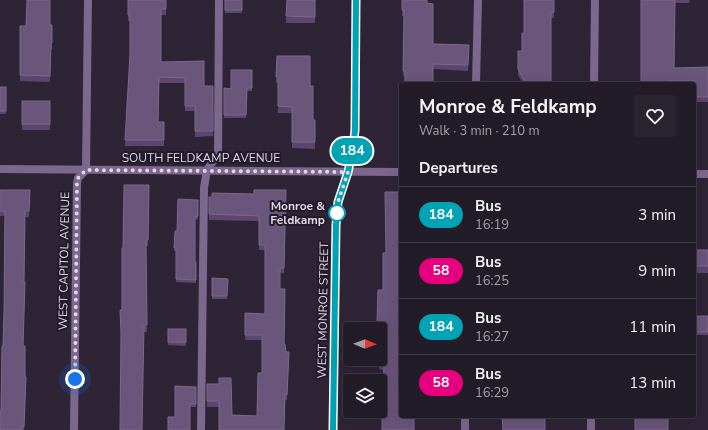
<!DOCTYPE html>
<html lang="en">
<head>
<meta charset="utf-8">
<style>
	:root { --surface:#221b28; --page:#2a2430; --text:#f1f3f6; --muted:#a2a1a8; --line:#3f3945 }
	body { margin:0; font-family:"Nunito Sans",sans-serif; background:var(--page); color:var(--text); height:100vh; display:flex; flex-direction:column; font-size:15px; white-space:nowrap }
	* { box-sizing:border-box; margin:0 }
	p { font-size:13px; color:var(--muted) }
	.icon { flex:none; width:22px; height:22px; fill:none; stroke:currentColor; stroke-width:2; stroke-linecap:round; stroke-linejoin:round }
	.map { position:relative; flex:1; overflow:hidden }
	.drawer { position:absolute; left:399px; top:82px; width:297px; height:336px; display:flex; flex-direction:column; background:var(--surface); border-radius:4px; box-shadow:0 4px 16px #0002,0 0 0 1px var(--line) }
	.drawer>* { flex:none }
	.badge { padding:0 8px; border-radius:13px; font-size:14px; line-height:26px }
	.needle { width:26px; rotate:91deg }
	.buttons { position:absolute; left:343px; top:322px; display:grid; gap:8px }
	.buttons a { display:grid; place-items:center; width:44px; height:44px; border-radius:4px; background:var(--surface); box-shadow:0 4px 16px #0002,0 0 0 1px var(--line); font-size:20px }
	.you { position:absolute; width:20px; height:20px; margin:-10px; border:3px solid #fff; border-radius:50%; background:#1a73e8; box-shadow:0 0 0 6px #1a73e833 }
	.map>.badge { position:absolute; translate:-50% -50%; box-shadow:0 0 0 2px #fff }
	h2 { padding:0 20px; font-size:15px; line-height:36px }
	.round { display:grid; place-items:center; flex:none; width:42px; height:42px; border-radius:4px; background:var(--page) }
	.summary { display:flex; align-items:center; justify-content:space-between; height:68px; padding:0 20px }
	h1 { font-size:19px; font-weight:700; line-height:30px }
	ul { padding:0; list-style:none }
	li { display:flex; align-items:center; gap:12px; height:56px; padding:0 20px; border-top:1px solid var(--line) }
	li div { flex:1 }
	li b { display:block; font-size:15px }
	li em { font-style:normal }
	li .badge { min-width:44px; font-weight:700; text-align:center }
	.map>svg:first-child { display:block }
</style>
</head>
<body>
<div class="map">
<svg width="708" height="430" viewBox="0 0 708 430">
	<rect width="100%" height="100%" fill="#2e2436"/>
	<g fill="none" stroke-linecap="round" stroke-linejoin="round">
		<g stroke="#7c688d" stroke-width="8">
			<polyline points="476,84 478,0"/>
			<polyline points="201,430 204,188 207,170 218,154 219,0"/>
			<polyline points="465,430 465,416"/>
		</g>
		<g stroke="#7c688d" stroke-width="8">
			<polyline points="594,84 595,0"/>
			<polyline points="0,169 401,172"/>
			<polyline points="694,174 708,174"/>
			<polyline points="74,430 77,183 78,178 86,170 88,0"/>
			<polyline points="591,430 591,416"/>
		</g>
		<polyline stroke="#7c688d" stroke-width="8" points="333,430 336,225 338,202 348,171 353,149 355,129 356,0"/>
	</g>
	<g fill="#5c456f">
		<polygon points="128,0 166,0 166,15 161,15 161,62 204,86 213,86 213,136 195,137 195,111 185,111 185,83 159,83 158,122 164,122 164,146 125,146 130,55 130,21 128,21"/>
		<rect x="225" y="0" width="17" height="13"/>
		<polygon points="287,0 315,0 315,23 286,23"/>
		<polygon points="402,0 427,3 433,44 469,45 468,71 433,69 403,76 404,16 402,16"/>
		<polygon points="554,0 554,18 551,18 551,82 552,84 523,84 518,75 518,51 522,51 524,33"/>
		<polygon points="641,0 690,0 689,3 675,3 674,68 708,67 708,102 694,102 694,84 641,84"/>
		<polygon points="50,25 52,31 52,50 51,49 50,82 20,81 20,26"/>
		<polygon points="277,56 310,86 313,120 315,120 315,149 292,148 292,113 278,113 278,83 276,83"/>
		<polygon points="252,70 252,91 247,91 246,118 224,118 224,88 231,89"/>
		<rect x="0" y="87" width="6" height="27"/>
		<rect x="22" y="101" width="28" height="29"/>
		<polygon points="149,185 148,246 146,246 147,332 144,332 122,310 123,248"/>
		<polygon points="0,190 30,190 29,217 25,217 23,346 26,382 24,430 0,430 1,411 3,346 4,313 5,216 0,216"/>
		<polygon points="286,190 284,273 280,273 280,289 284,344 286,352 289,352 287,400 285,400 284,430 219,430 219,407 207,407 207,384 232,415 257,416 262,373 262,340 245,340 245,313 265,314 265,250 259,250 259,221 209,220 209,197 254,194"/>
		<polygon points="401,192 383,407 383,370 379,369 379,329 377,329 378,290 383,290 386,253"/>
		<polygon points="198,200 198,219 195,220 195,262 196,262 196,283 176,282 176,251 174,251 175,231 177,231"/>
		<rect x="694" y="250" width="14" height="23"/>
		<polygon points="212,278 228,279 227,299 212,299"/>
		<rect x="696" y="316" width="12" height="19"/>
		<polygon points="168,329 186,329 186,346 168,345"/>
		<polygon points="196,387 196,407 190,407 175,417"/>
	</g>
	<g fill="#6a557b" stroke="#7c698c">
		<polygon points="27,0 50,0 50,25 52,25 52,43 51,43 50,76 20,75 20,26 26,26"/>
		<polygon points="128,0 166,0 166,9 161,9 161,62 204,61 204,86 213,86 213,131 195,131 195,106 185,106 185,78 159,77 158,122 164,122 164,140 125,140 130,55 130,15 128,15"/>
		<rect x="225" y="0" width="17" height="10"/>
		<polygon points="287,0 315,0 315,17 286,16"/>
		<polygon points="402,0 427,0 427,3 433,4 433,44 469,45 468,65 433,64 433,84 405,84 405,71 403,71 404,10 402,10"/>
		<polygon points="524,0 554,0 554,12 551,12 551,82 552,84 526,84 518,69 518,51 522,51 522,33 524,33"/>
		<polygon points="641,0 675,0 674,68 708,67 708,97 694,97 695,81 667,81 667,84 641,84"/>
		<polygon points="277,56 310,56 310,86 313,86 313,120 315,120 315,142 292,142 292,107 278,106 278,77 276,77"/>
		<polygon points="231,70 252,70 252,88 247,88 246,115 224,115 224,88 231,89"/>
		<rect x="0" y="87" width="6" height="24"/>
		<rect x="22" y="101" width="28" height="23"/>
		<polygon points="124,185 149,185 148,240 146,240 147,325 144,325 142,430 120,430 121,333 120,310 122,310 122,248 123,248"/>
		<polygon points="0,190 30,190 29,211 25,211 24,282 25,282 23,346 25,346 25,377 26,377 24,427 22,427 22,430 0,430 0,411 1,411 2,346 3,346 4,313 5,211 0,211"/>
		<polygon points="254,190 286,190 284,268 280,268 280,289 285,289 284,344 285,344 286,352 289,352 287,395 285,394 284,430 219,430 219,401 207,401 207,384 219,384 219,378 231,378 232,415 257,416 258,373 262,373 262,335 245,335 245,313 265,314 265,245 259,245 259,216 209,214 209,197 212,197 212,193 254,194"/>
		<polygon points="385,192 401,192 401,416 414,416 414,430 382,430 382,407 383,407 384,364 379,364 379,359 380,359 380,329 379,329 379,323 377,323 378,290 383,290 383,253 386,253"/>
		<polygon points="178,199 198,200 198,216 195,217 195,262 196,262 196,280 176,279 176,248 174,248 175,231 177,231"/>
		<rect x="694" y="250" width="14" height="16"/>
		<polygon points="212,278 228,279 227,296 212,296"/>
		<rect x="696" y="316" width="12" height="16"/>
		<rect x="168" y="329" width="18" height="13"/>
		<polygon points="175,386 196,387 196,404 190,404 190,430 168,430 168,417 175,417"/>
		<polygon points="502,416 545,416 545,430 503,430"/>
		<rect x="635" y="416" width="33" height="14"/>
	</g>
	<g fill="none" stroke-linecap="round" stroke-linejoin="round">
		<defs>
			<polyline id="line" points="333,430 336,225 338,202 348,172 353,149 355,130 356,0"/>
		</defs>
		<use href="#line" stroke="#fff" stroke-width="9"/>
		<use href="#line" stroke="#00a3b4" stroke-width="6"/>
		<polyline stroke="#ded8e4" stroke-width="4" stroke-dasharray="0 7.2" points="75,379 77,183 78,178 86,170 348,172 338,202 337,215 337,213"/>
	</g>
	<circle fill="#fff" stroke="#00a3b4" stroke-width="2" cx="337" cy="213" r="8"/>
	<g text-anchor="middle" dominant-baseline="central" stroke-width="4" stroke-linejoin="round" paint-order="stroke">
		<g font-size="12" fill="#ded8e4" stroke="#241a2c">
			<text x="201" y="158">SOUTH FELDKAMP AVENUE</text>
			<text transform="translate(64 261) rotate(-89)">WEST CAPITOL AVENUE</text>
			<text transform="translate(323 310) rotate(-89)">WEST MONROE STREET</text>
		</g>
		<g font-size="12" font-weight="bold" fill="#ded8e4" stroke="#241a2c" text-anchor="end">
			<text x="325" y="206">Monroe &amp;<tspan x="325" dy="14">Feldkamp</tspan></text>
		</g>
	</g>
</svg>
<div class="buttons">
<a><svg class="needle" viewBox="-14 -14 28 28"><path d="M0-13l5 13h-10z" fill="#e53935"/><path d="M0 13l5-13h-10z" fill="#a2a1a8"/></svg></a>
<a><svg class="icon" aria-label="layers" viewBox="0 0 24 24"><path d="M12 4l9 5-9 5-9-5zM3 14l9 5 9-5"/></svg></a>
</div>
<div class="you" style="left:75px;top:379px"></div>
<b class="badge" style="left:352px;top:151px;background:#00a3b4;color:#fff">184</b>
<section class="drawer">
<div class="summary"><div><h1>Monroe &amp; Feldkamp</h1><p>Walk · 3 min · 210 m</p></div><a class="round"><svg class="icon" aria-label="heart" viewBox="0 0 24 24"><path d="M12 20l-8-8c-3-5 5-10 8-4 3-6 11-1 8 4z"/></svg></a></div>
<h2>Departures</h2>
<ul>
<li><span class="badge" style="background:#00a3b4;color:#fff">184</span><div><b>Bus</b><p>16:19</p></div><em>3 min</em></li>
<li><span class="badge" style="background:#e6007e;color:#fff">58</span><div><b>Bus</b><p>16:25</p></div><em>9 min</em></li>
<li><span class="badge" style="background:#00a3b4;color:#fff">184</span><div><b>Bus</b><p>16:27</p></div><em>11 min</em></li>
<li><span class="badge" style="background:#e6007e;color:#fff">58</span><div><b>Bus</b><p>16:29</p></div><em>13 min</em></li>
</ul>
</section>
</div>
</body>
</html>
